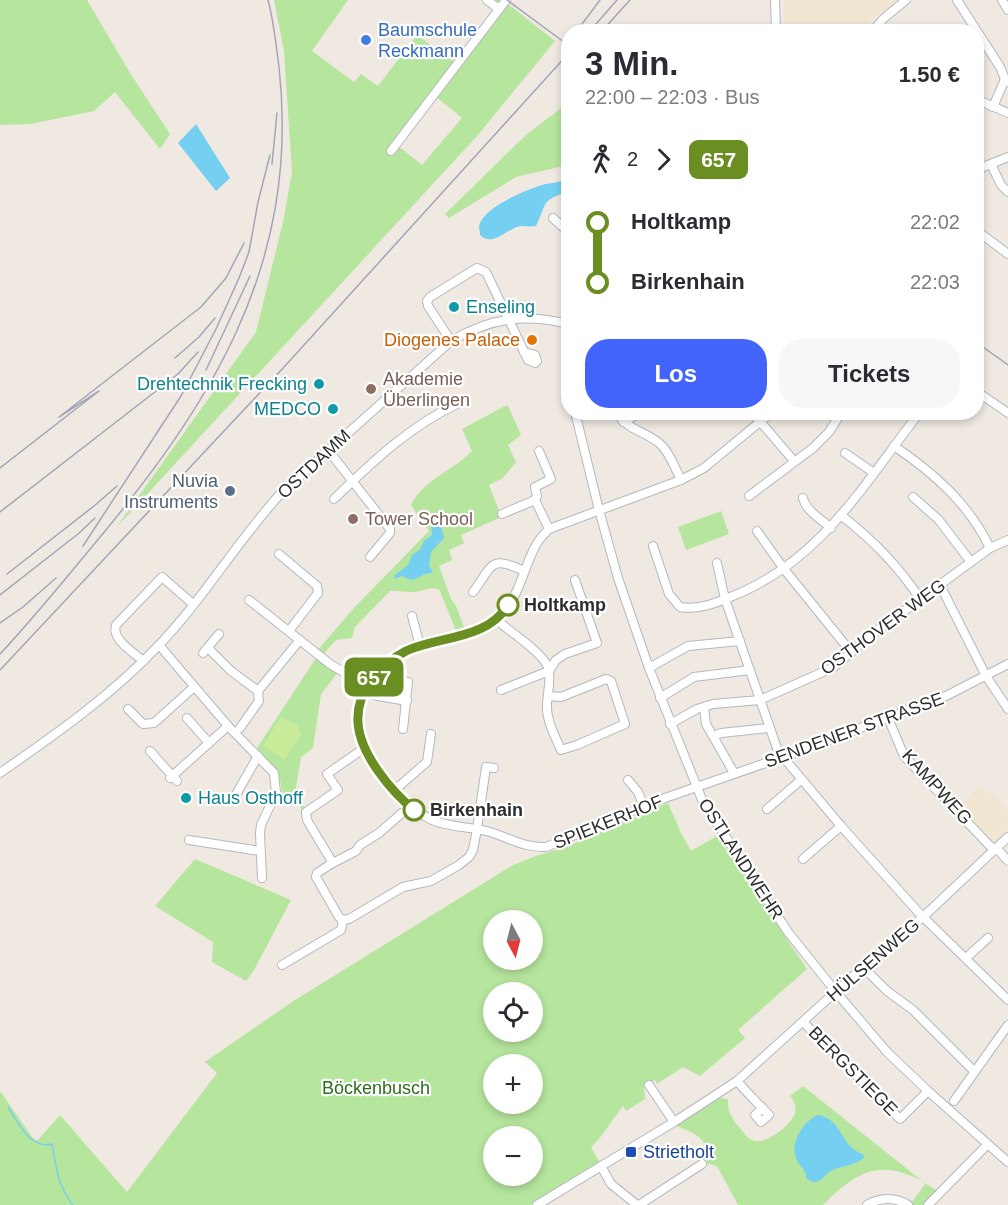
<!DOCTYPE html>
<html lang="de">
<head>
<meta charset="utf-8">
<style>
	:root { --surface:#fff; --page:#f7f7f7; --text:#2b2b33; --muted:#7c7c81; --accent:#4264fb }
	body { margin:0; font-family:Helvetica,sans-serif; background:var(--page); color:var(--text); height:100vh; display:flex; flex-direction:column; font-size:22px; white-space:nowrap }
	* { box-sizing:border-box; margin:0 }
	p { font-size:20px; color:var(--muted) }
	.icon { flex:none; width:33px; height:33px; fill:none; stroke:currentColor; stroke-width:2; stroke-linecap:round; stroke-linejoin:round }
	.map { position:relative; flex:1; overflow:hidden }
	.drawer { position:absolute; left:561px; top:24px; width:423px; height:396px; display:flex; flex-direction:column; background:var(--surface); border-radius:24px; box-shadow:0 3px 9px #0003 }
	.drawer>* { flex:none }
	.badge { padding:0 12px; border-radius:9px; font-size:21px; line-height:39px }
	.needle { width:39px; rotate:173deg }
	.fabs { position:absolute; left:483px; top:910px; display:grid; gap:12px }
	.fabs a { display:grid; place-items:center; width:60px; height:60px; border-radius:50%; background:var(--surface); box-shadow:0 3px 9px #0003; font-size:30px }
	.map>.badge { position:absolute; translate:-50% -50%; box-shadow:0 0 0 3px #fff }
	.legs { display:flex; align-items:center; gap:9px; height:66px; padding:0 24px; font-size:20px }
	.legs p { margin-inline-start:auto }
	.overview { display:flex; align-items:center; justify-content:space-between; height:102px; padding:0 24px }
	h1 { font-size:33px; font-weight:600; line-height:45px }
	.cta { display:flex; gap:12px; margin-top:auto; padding:12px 24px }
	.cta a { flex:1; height:69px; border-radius:24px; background:var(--accent); color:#fff; font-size:24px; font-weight:600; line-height:69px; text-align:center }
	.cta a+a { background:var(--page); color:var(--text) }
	ul { padding:0 24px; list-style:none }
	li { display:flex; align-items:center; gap:21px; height:60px; font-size:22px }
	li i { display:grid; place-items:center; width:9px; height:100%; margin:0 8px; background:currentColor }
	li i::after { content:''; width:15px; height:15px; margin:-8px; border:4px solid; border-radius:50%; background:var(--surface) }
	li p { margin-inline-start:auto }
	li:first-child i { background:linear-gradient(#0000 50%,currentColor 0) }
	li:last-child i { background:linear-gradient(currentColor 50%,#0000 0) }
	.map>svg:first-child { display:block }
</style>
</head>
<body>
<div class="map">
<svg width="1008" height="1205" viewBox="0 0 1008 1205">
	<rect width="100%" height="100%" fill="#efe9e1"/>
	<g fill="#f0e6d1">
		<polygon points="784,0 896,0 896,1 856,31 790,32 784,24"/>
		<polygon points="980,786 996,798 1008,812 1008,829 992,844 958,807"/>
	</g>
	<g fill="#b6e59e" fill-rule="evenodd">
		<polygon points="0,0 87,0 130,73 170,134 160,149 115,92 94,111 30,124 0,125"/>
		<path d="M274,0H348L312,51L354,82L361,74L378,86L417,35L457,64L499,9L487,0H503L555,41L477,136L116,528L256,332L283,222L292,172L284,51ZM434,95L462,118L422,165L397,145Z"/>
		<polygon points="568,103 568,165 516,177 449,218 445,214 527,134"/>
		<path d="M505,406H508L521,435L508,445L516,462L503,478L489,485L500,513L499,518L461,535L464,543L449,550L452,560L439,566L451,599L456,606L465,630L457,633L439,589C427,586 421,593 410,592C403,592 397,590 390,591L355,627L352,638L336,640L321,657L339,671L321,694L313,748L301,757L295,794L306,809L303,811C297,803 293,794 282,794L280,779L257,748L320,652L318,650L353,609L429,531L411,505C424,479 453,471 472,451L462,429Z"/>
		<polygon points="721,511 729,534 686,550 678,527"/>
		<path d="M668,803L681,833L691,851L717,836L807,969L738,1030L745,1038L700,1076L683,1067L657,1084L655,1080L644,1086L645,1099L626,1111L623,1106L599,1139L591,1147L600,1163L531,1205H0V1091L32,1137L37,1141L60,1115L127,1192L217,1073L205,1062L292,1002L513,865L536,856L568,846ZM494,921H532V960H494ZM494,993H532V1032H494ZM494,1065H532V1104H494ZM494,1137H532V1176H494Z"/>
		<polygon points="195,859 291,900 254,970 246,981 212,962 213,942 155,906"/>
		<path d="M803,1086L926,1184L938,1191L923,1205H913L911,1203L926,1183C880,1158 858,1170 823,1205H738L717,1166L709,1164L704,1166L701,1163C715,1140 693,1132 674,1125L719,1098L728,1099C727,1111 732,1119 740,1128C743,1131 746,1137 750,1139C763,1148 791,1126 795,1113C797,1107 794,1101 790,1096Z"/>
	</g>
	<polygon fill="#c9ec9a" points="281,717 298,726 301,735 284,760 263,745"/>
	<g fill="#75cff0">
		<polygon points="196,124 230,178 216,191 178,143"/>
		<path d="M568,177V191C540,202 548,201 536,226C530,227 526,226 521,226C507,228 493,248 480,235C480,232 479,229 479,226C483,207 526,190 542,185C552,182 560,184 568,177Z"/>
		<path d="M437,519L441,525L444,538L431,552L429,565L433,573C422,573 421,578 411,580L402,576L394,579L395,575L408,565L412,555L420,550L424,541L432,535L431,522Z"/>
		<path d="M818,1115C843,1119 840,1147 863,1154L864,1158C856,1165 842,1166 833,1170C824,1174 823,1182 813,1182L807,1179C804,1166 800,1168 796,1158C790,1143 803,1121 818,1115Z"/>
	</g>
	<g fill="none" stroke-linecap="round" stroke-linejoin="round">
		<path stroke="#75cff0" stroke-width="1.5" d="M8,1107C18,1122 30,1150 52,1144C56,1166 58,1187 73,1205"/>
		<defs>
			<g id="minor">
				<polyline points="487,0 499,9"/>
				<polyline points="775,0 776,32"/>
				<polyline points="957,0 1000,67 1005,79 1008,82"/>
				<polyline points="1002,0 1008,10"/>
				<polyline points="872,32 883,19 906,0"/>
				<polyline points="976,99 1008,113"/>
				<polyline points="993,107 1005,79"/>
				<polyline points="391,151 506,0"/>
				<polyline points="991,164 1001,185 1008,192"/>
				<polyline points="976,170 1008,157"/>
				<polyline points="553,218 566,230 568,236"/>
				<polyline points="976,230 1008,254"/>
				<polyline points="451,341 428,306 427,301 430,297 477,268 486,272 528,360 535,363 537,361 535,355 524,352"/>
				<polyline points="568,353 568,380"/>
				<polyline points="976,391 1008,413"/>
				<polyline points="575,412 599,510 618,578 649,668 703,802 788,932 836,992 887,1052 928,1091 1008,1162"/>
				<path d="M617,412C626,430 645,431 659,443C669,451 675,468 681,480"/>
				<polyline points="752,412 794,461"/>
				<path d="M772,412L704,468L681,480L549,529C544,534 538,540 535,547C523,569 518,602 497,619C487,628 473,632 460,635C424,645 387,652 367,687C357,704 355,729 363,748C366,755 373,761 377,767C392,788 408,809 432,820C450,828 471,826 490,832C509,838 525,848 546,847L662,799L783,757L948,695L1008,664"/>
				<polyline points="623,422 642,412"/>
				<path d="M894,446C934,473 969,504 990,548"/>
				<polyline points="328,450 390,529 390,533 370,557"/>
				<polyline points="845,453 874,473"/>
				<polyline points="749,496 813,448 829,432 841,413"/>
				<polyline points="913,497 938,519 971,562"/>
				<path d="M803,498C806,511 821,519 831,528"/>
				<path d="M334,499C373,461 411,425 461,402"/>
				<polyline points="535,500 537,496 535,487 551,479 539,451"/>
				<polyline points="502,514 535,500 549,529"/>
				<path d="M842,516C875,542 898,566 921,600"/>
				<polyline points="757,531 784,569 851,652"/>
				<path d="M653,546L669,594L680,607C697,610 713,604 728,598C820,563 863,485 920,412"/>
				<polyline points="279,554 317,586 318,593 289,631"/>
				<polyline points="717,563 725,599 778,751 841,826 920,914 1008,1000"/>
				<polyline points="940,585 986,676 1008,709"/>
				<path d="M473,592C493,566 489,554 524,571"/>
				<polyline points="249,600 330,664 367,686 373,695 407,701"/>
				<polyline points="412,616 420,646"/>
				<path d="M497,620C510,632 542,652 548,667C552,679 547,693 547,705C546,720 555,736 561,750L577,745L625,724L611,681L606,679L561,697L548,696"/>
				<polyline points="159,645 228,726 274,773 276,793 261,825 260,833 262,878"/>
				<polyline points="208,648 231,671 258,691 299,641"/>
				<polyline points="203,653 219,634"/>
				<path d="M143,661C133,652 111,639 116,625L162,577L193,604"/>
				<polyline points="649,668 688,646 740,641"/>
				<polyline points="501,690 549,671 556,660 565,654 597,643 575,580"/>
				<polyline points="660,698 694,677 750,670"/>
				<polyline points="704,707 706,724 734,773"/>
				<polyline points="128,709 143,724 154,723 194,687"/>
				<polyline points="187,718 209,743"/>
				<polyline points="888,718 904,756 990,846 1000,852 1008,861"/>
				<polyline points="670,724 697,709 713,704 760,700 834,667 874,633 990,548 1008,540"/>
				<polyline points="240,728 259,701 258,691"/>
				<polyline points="403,729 408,682"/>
				<polyline points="714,736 721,733 769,728"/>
				<polyline points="150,751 177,781"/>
				<path d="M0,773C56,734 112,695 159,645C204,598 238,540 282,492L451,341C490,318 525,313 568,324"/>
				<polyline points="170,778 228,726"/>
				<polyline points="628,780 638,792 644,807"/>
				<polyline points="393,788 398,787 427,762 431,734"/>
				<polyline points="234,798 258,756"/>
				<polyline points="767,809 801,780"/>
				<polyline points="189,840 260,851"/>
				<polyline points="803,859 841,826"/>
				<polyline points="331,864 356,851 360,845 379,833 410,806"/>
				<polyline points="343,920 349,919 403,887 431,881 459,865 469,857 473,850 477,829 486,767 494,768"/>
				<polyline points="343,920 339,917 316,877 317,873 331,864 331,860 307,820 306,812 338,790 327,774 363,749"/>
				<polyline points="966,958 988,938"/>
				<polyline points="282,965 341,930 343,920"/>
				<polyline points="863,967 887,991 913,1010 974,1071"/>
				<polyline points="803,1022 900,1119 928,1091"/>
				<path d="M737,1081C747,1093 759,1104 769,1115L761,1122L755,1115L763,1108"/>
				<polyline points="649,1085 674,1122"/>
				<polyline points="954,1101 1008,1025"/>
				<polyline points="601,1166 611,1184 637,1205"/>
				<polyline points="537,1205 674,1122 737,1081 863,967 923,917 1008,837"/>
				<polyline points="639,1205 702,1164"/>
				<path d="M867,1205C880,1197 896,1197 908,1205"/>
				<polyline points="928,1205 987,1145"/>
			</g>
		</defs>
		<use href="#minor" stroke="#b4b7c1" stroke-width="10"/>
		<use href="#minor" stroke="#fff" stroke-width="8"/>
		<g stroke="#a3a6b8" stroke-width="1.5">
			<polyline points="507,0 568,45"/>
			<polyline points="576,32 600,0"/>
			<polyline points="589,32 617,0"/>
			<polyline points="601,32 630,0"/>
			<polyline points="272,164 277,113"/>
			<polyline points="976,342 1008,365"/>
			<polyline points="175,358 199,337 215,318"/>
			<polyline points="206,370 250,276"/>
			<polyline points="0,468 99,391 59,417 201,307 226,278 244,243"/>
			<polyline points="0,512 178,374 198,352"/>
			<polyline points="83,546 181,396 216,329 239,278 249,252 258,202 270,155"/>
			<polyline points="7,574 94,506 117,486"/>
			<polyline points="0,595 78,534 95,518"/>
			<polyline points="0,623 23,607 56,578"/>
			<path d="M0,654C30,622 58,588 86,554C209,408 301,267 279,67C276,45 274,22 268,0"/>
			<polyline points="0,670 285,366 568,54"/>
		</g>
	</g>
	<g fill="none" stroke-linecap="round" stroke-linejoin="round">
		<defs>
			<path id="line-1" d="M414,810C391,791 360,754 358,723C357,708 362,693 371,681C381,668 392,658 406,651C439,636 487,640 508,605"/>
		</defs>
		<use href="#line-1" stroke="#fff" stroke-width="14"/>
		<use href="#line-1" stroke="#6b8e23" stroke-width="9"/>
	</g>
	<circle fill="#3f7fe0" stroke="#fff" stroke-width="2" cx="366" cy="40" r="6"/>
	<g fill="#0f9aa8" stroke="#fff" stroke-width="2">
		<circle cx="454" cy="307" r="6"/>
		<circle cx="319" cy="384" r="6"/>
		<circle cx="333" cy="409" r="6"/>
		<circle cx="186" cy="798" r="6"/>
	</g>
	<circle fill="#e8710a" stroke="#fff" stroke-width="2" cx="532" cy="340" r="6"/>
	<g fill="#8d6e63" stroke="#fff" stroke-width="2">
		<circle cx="371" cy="389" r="6"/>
		<circle cx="353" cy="519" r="6"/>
	</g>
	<circle fill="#5c6f8a" stroke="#fff" stroke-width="2" cx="230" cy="491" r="6"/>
	<g fill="#fff" stroke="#6b8e23" stroke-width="3">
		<circle cx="508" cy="605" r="10"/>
		<circle cx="414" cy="810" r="10"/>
	</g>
	<rect fill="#1a4fb4" stroke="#fff" stroke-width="2" x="625" y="1146" width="12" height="12" rx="3"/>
	<g text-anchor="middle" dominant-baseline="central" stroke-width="4.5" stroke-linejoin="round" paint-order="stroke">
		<g font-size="18" fill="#366cbe" stroke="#fff" text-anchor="start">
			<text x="378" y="30">Baumschule<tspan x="378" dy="21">Reckmann</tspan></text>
		</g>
		<g font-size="18" fill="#0d838f" stroke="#fff" text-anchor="start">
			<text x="466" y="307">Enseling</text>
			<text x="307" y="384" text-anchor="end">Drehtechnik Frecking</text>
			<text x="321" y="409" text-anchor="end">MEDCO</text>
			<text x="198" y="798">Haus Osthoff</text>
		</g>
		<g font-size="18" fill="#c56008" stroke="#fff" text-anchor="end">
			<text x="520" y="340">Diogenes Palace</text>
		</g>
		<g font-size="18" fill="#785e54" stroke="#fff" text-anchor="start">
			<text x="383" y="379">Akademie<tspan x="383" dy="21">Überlingen</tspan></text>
			<text x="365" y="519">Tower School</text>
		</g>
		<g font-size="18" fill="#2e2e2e" stroke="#fff">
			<text transform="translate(314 464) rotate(-43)">OSTDAMM</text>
			<text transform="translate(883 627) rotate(-36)">OSTHOVER WEG</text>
			<text transform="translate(854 730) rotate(-20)">SENDENER STRASSE</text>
			<text transform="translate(937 787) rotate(48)">KAMPWEG</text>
			<text transform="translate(608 822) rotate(-22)">SPIEKERHOF</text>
			<text transform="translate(741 859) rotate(57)">OSTLANDWEHR</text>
			<text transform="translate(873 960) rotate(-41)">HÜLSENWEG</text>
			<text transform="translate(853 1071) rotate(45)">BERGSTIEGE</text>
		</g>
		<g font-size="18" fill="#4e5e75" stroke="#fff" text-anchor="end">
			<text x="218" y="481">Nuvia<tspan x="218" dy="21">Instruments</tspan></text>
		</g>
		<g font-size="18" font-weight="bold" fill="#2e2e2e" stroke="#fff" text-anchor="start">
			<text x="524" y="605">Holtkamp</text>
			<text x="430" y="810">Birkenhain</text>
		</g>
		<g font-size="18" fill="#2c6e1b" stroke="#fff">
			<text x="376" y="1088">Böckenbusch</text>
		</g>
		<g font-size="18" fill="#164399" stroke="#fff" text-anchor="start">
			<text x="643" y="1152">Strietholt</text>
		</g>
	</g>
</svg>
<div class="fabs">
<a><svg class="needle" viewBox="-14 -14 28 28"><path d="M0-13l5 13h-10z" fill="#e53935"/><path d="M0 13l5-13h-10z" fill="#7c7c81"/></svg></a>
<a><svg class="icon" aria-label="locate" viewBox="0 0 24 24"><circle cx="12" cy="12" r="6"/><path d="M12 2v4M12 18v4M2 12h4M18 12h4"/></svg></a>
<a>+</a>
<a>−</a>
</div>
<b class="badge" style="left:374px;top:677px;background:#6b8e23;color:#fff">657</b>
<section class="drawer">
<div class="overview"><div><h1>3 Min.</h1><p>22:00 – 22:03 · Bus</p></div><b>1.50 €</b></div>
<div class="legs"><svg class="icon" aria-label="walk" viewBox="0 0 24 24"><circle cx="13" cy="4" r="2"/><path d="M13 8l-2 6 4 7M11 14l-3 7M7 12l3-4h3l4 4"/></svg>2<svg class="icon" aria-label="forward" viewBox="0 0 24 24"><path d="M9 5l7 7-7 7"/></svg><b class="badge" style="background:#6b8e23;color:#fff">657</b></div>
<ul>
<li><i style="color:#6b8e23"></i><b>Holtkamp</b><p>22:02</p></li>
<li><i style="color:#6b8e23"></i><b>Birkenhain</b><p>22:03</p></li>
</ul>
<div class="cta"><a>Los</a><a>Tickets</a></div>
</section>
</div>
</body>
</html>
